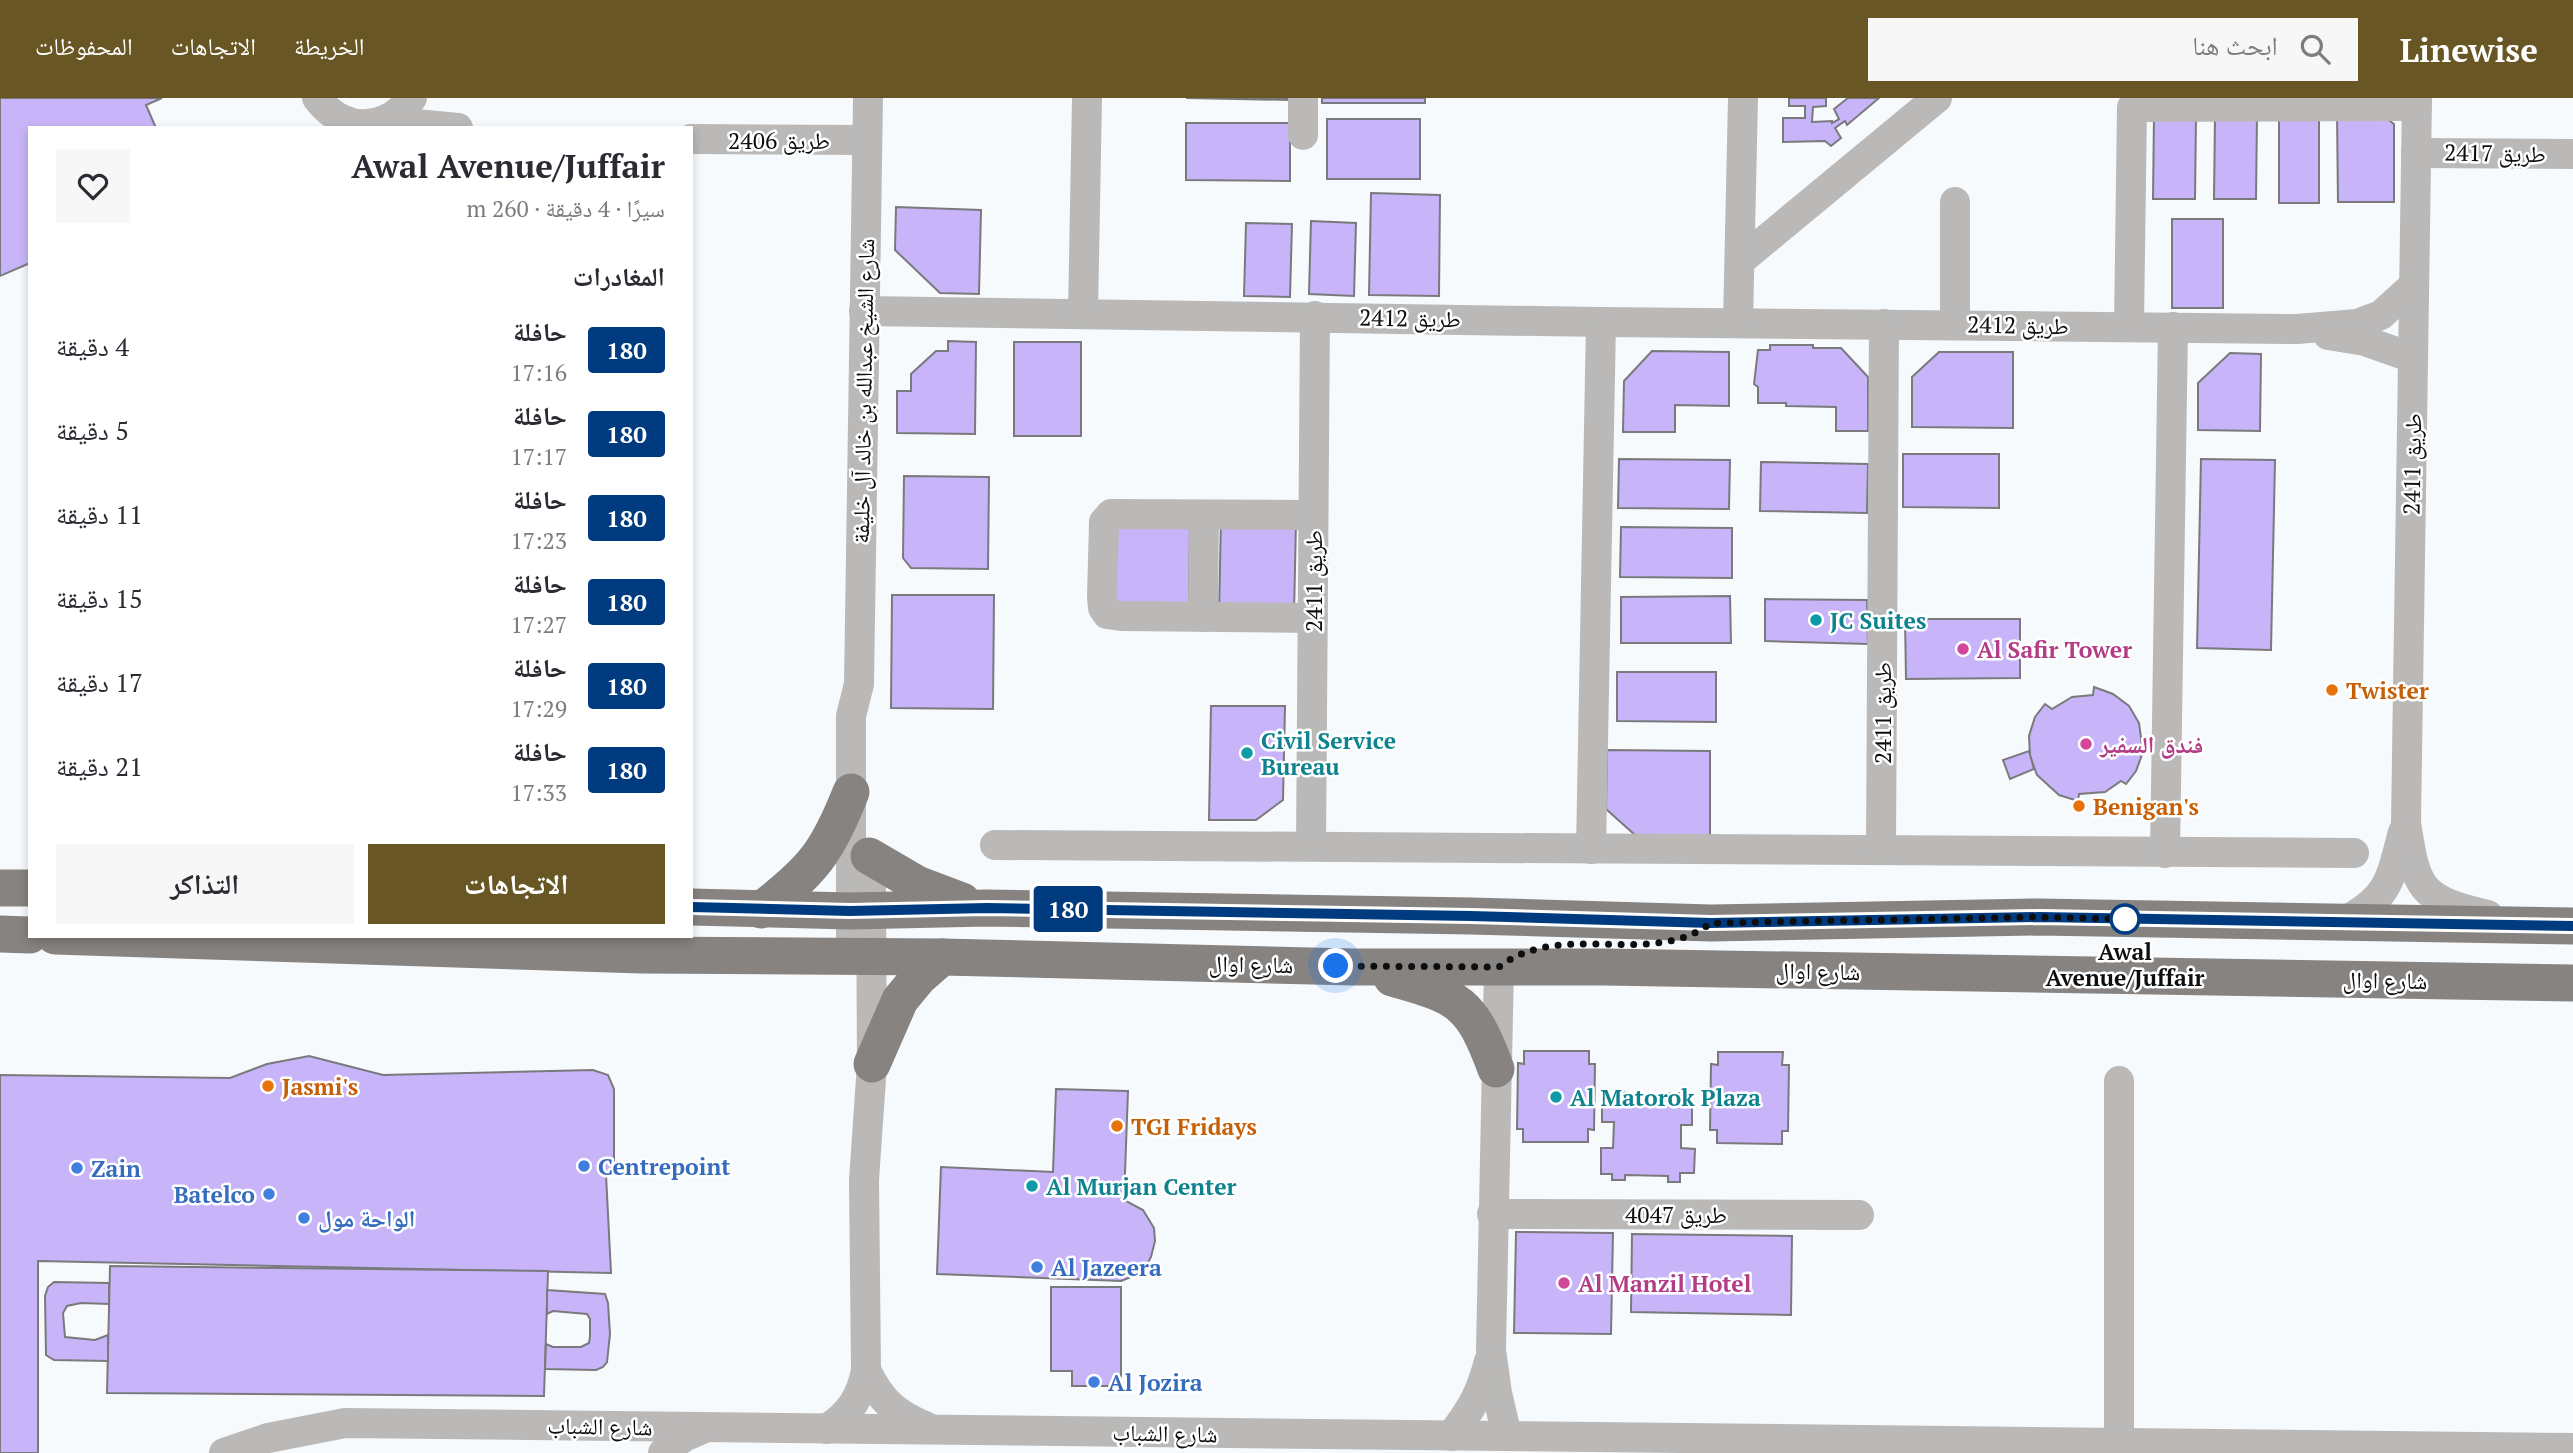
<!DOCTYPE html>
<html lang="ar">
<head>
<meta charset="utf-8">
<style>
	:root { --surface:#fff; --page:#f7f7f7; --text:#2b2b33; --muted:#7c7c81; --accent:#685724 }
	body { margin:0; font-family:"PT Serif","Noto Naskh Arabic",serif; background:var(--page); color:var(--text); direction:rtl; height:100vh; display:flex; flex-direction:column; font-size:26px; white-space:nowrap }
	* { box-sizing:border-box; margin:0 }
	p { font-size:23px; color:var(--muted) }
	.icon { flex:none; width:38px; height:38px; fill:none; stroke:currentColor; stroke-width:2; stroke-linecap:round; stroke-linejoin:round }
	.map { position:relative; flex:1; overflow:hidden; direction:ltr }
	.side { position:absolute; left:28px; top:28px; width:665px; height:812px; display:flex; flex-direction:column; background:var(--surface); border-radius:0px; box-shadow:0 4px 10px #0003; direction:rtl }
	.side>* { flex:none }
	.badge { padding:0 14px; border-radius:5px; font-size:24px; line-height:46px }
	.you { position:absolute; width:35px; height:35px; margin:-18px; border:5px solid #fff; border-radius:50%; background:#1a73e8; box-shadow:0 0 0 10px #1a73e833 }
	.map>.badge { position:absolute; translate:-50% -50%; box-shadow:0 0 0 4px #fff }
	h2 { padding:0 28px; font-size:26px; line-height:63px }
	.round { display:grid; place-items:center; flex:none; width:74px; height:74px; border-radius:0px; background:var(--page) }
	.headline { display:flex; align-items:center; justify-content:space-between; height:119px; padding:0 28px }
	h1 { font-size:33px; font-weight:700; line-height:52px }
	.cta { display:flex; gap:14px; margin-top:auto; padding:14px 28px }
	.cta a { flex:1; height:80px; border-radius:0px; background:var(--accent); color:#fff; font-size:28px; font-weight:700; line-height:80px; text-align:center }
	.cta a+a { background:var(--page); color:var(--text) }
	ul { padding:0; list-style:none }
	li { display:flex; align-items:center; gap:21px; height:84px; padding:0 28px }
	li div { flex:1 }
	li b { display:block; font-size:26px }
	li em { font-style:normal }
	li .badge { min-width:77px; font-weight:700; text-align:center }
	header { display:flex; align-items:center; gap:42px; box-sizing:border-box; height:98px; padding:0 35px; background:var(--accent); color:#fff }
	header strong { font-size:33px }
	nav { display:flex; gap:38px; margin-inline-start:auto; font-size:24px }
	.search { width:490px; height:63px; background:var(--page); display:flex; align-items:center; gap:18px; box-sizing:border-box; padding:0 24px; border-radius:0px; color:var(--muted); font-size:26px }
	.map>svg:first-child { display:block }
</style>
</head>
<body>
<header>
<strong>Linewise</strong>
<div class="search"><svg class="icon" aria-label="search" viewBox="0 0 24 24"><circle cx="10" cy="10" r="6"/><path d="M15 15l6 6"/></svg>ابحث هنا</div>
<nav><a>الخريطة</a><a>الاتجاهات</a><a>المحفوظات</a></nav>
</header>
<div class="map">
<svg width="2573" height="1355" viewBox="0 0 2573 1355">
	<rect width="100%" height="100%" fill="#f7fafd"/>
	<g fill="#c8b5f9" stroke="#7a797c" stroke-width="2">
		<polygon points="0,0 162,0 146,7 156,30 30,30 30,165 0,178"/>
		<polygon points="1186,0 1290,0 1290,2"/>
		<rect x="1322" y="0" width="103" height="5"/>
		<polygon points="1789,0 1826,0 1826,8 1813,9 1812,24 1832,23 1832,25 1839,21 1834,11 1848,0 1879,0 1847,27 1845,23 1835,30 1841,40 1831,48 1825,43 1783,44 1783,20 1805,20 1805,8 1789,8"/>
		<polygon points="2375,12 2394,26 2394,104 2338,104 2337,16"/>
		<polygon points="2319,16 2319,105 2279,105 2279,17"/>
		<polygon points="2154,17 2196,18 2195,101 2153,101"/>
		<polygon points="2215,18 2257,18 2256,101 2214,101"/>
		<rect x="1327" y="21" width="93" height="60"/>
		<polygon points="1186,25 1290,25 1290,83 1186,82"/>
		<polygon points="1371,95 1440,97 1439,198 1369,197"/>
		<polygon points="896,109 981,112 979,196 940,195 895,152"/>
		<rect x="2172" y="121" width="51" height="89"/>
		<polygon points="1311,123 1356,125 1354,198 1309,196"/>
		<polygon points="1246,125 1292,126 1290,199 1244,198"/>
		<polygon points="948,243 976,244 975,336 897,335 897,293 911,293 911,276 936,253 948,253"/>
		<rect x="1014" y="244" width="67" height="94"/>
		<polygon points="1770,247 1813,247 1813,250 1841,250 1868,279 1868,333 1836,333 1836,309 1786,308 1786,305 1758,305 1758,289 1754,286 1758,252 1770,252"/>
		<polygon points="1652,253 1729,254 1729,308 1675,307 1675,334 1623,334 1624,283"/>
		<polygon points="1939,254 2013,254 2013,330 1912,329 1912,279"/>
		<polygon points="2230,255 2261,256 2260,333 2198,332 2198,285"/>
		<polygon points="1903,356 1999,356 1999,410 1903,409"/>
		<polygon points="1619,361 1730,362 1729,411 1618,410"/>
		<polygon points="2201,361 2275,362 2271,552 2197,550"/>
		<polygon points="1761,364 1868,366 1867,415 1760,413"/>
		<polygon points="904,378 989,379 988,471 911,470 903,460"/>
		<polygon points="1115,420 1190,421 1189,515 1113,513"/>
		<polygon points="1221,421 1296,423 1294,516 1219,515"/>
		<polygon points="1621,429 1732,430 1732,480 1620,479"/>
		<polygon points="892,497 994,497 993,611 891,610"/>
		<polygon points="1730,498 1731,545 1621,545 1621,499"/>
		<polygon points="1765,501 1867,502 1868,546 1765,543"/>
		<polygon points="1905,521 2020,521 2020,580 1906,581"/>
		<polygon points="1617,574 1716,574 1716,624 1617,623"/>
		<polygon points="2094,589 2113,596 2129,608 2139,625 2143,654 2136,673 2126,686 2121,683 2105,694 2079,696 2078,703 2059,697 2037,677 2030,658 2029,638 2035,619 2045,606 2052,611 2072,599 2093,597"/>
		<polygon points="1211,608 1285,608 1283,702 1256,722 1209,722"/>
		<polygon points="1607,652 1710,653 1710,738 1635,737 1606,711"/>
		<polygon points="2029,653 2034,671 2010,681 2003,662"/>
		<polygon points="1524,953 1589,953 1589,966 1595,966 1594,1032 1588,1031 1588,1044 1523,1044 1523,1031 1517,1031 1518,965 1524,966"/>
		<polygon points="1718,954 1783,954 1782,967 1789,967 1788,1033 1782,1033 1782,1046 1717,1045 1717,1032 1710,1032 1711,966 1718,967"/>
		<polygon points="309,958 383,977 593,972 608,977 614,991 614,1075 606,1077 611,1175 38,1163 38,1355 0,1355 0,977 230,980 267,966"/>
		<polygon points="1056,991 1128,993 1124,1102 1143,1112 1154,1130 1155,1143 1151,1159 1146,1168 1134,1178 1121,1183 937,1176 941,1069 1053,1074"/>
		<polygon points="1618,994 1628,995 1628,999 1669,999 1669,995 1679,995 1679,1004 1692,1004 1692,1027 1681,1027 1681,1050 1695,1051 1694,1075 1680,1075 1680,1084 1668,1084 1668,1078 1625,1077 1625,1082 1612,1082 1612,1076 1601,1076 1601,1050 1613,1050 1614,1024 1602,1024 1602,1003 1618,1003"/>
		<polygon points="1516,1134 1613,1135 1611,1236 1514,1235"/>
		<polygon points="1632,1136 1792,1138 1791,1217 1631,1214"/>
		<polygon points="110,1168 548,1173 544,1298 107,1295"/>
		<polygon points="54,1184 109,1185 109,1206 81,1205 67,1208 63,1215 65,1239 95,1242 108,1237 108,1263 54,1262 46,1257 45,1198 48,1189"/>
		<polygon points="1051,1189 1121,1189 1121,1278 1117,1285 1111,1288 1072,1288 1072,1273 1051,1273"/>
		<polygon points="547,1192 605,1196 608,1205 610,1236 607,1264 603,1269 596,1272 545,1271 546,1246 553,1249 581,1249 589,1245 590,1239 590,1221 587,1216 553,1213 547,1216"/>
	</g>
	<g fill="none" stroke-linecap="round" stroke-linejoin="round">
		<g stroke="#bab9b8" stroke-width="30">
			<path d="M317,0C344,36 385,34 412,0"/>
			<polyline points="1303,0 1303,37"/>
			<path d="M2417,0L2406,724C2416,792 2420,801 2488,817"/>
			<polyline points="384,23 458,30"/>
			<polyline points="691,41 866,42"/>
			<polyline points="2416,55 2573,56"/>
			<polyline points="1955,104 1955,227"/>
			<polyline points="1740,163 1937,0"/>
			<polyline points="864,213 1601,224 2297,231 2357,226 2381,217 2414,187"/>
			<polyline points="1083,216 1087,0"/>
			<polyline points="1738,224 1743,0"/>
			<polyline points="2129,229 2132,9 2417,8"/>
			<polyline points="2328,237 2365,243 2413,260"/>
			<polyline points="1203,519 1204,417"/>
			<polyline points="1313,520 1121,518 1107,516 1103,510 1102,499 1104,424 1111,416 1313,417"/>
			<polyline points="995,747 2354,755"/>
			<polyline points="1311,748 1315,218"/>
			<polyline points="1591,751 1601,224"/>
			<polyline points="1881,752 1884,226"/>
			<polyline points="2165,755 2173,229"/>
			<path d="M2343,824C2390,799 2390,782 2403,734"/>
			<polyline points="851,859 851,618 859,586 868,0"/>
			<polyline points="1499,869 1491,1252 1497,1295 1507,1338"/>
			<polyline points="2119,983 2119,1345"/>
			<polyline points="1492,1116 1859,1117"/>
			<path d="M866,1272C881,1303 895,1316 927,1329"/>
			<path d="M826,1331C850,1316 861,1299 866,1272L864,1082L872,966L871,791"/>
			<path d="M1451,1338C1471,1312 1481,1295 1489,1263"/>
			<polyline points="224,1355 268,1340 345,1325 2573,1350"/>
			<polyline points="663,1355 684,1339 705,1330"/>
		</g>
		<g stroke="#868381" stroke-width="37">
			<polyline points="869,758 917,786 962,803"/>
			<polyline points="0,790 30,790"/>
			<polyline points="691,809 850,813 987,810 1471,818 1711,825 2039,819 2573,828"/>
			<path d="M761,812C813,772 827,755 851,694"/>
			<polyline points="0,836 30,837"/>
			<polyline points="55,838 642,857 942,859 1354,869 1604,869 2573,885"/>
			<path d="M1392,880C1460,899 1471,904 1496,971"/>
			<polyline points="872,966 900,902 919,879 942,859"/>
		</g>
	</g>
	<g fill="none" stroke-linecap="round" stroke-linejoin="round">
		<defs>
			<polyline id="line" points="691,809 850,813 987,810 1471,818 1711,825 2039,819 2573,828"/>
		</defs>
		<use href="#line" stroke="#fff" stroke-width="16"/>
		<use href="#line" stroke="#003b80" stroke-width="10"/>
		<path stroke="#0d0e0f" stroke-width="7" stroke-dasharray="0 12.6" d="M1336,868L1499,869C1561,821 1651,871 1711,825L2039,819L2133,821H2125"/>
	</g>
	<g fill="#0f9aa8" stroke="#fff" stroke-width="2.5">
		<circle cx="1816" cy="522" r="7"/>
		<circle cx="1247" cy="655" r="7"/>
		<circle cx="1556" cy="999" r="7"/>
		<circle cx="1032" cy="1088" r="7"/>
	</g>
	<g fill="#d1479c" stroke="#fff" stroke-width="2.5">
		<circle cx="1963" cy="551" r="7"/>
		<circle cx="2086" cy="646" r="7"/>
		<circle cx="1564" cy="1185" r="7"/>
	</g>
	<g fill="#e8710a" stroke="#fff" stroke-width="2.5">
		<circle cx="2332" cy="592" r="7"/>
		<circle cx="2079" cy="708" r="7"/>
		<circle cx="268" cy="988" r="7"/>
		<circle cx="1117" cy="1028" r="7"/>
	</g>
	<circle fill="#fff" stroke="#003b80" stroke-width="3.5" cx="2125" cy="821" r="14"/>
	<g fill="#3f7fe0" stroke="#fff" stroke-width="2.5">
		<circle cx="584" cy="1068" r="7"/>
		<circle cx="77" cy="1070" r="7"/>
		<circle cx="269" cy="1096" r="7"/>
		<circle cx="304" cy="1120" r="7"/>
		<circle cx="1037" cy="1169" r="7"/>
		<circle cx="1094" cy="1284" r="7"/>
	</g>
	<g text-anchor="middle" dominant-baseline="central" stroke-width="5" stroke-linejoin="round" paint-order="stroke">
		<g font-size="23" fill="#0d0e0f" stroke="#fff">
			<text x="779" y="42">طريق 2406</text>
			<text transform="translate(2495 55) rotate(1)">طريق 2417</text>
			<text transform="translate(1410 220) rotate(1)">طريق 2412</text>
			<text transform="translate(2018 227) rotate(1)">طريق 2412</text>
			<text transform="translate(863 293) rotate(-89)">شارع الشيخ عبدالله بن خالد آل خليفة</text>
			<text transform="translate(2412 366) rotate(-89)">طريق 2411</text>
			<text transform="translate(1313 483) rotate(-90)">طريق 2411</text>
			<text transform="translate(1882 615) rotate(-90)">طريق 2411</text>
			<text transform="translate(1251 866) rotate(1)">شارع اوال</text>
			<text transform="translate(1818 873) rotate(1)">شارع اوال</text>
			<text transform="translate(2385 882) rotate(1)">شارع اوال</text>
			<text x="1676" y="1116">طريق 4047</text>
			<text transform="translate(600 1328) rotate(1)">شارع الشباب</text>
			<text transform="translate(1165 1335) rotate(1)">شارع الشباب</text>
		</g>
		<g font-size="23" font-weight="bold" fill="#0d838f" stroke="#fff" text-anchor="start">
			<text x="1830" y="522">JC Suites</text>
			<text x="1261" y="642">Civil Service<tspan x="1261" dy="26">Bureau</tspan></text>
			<text x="1570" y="999">Al Matorok Plaza</text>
			<text x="1046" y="1088">Al Murjan Center</text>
		</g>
		<g font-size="23" font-weight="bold" fill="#b23c85" stroke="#fff" text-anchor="start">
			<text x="1977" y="551">Al Safir Tower</text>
			<text x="2100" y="646">فندق السفير</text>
			<text x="1578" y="1185">Al Manzil Hotel</text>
		</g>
		<g font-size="23" font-weight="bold" fill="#c56008" stroke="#fff" text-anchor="start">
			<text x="2346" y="592">Twister</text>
			<text x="2093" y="708">Benigan's</text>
			<text x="282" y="988">Jasmi's</text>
			<text x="1131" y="1028">TGI Fridays</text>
		</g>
		<g font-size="23" font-weight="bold" fill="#0d0e0f" stroke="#fff">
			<text x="2125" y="853">Awal<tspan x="2125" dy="26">Avenue/Juffair</tspan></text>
		</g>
		<g font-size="23" font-weight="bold" fill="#366cbe" stroke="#fff" text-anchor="start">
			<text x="598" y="1068">Centrepoint</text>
			<text x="91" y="1070">Zain</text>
			<text x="255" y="1096" text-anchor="end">Batelco</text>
			<text x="318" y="1120">الواحة مول</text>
			<text x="1051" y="1169">Al Jazeera</text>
			<text x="1108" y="1284">Al Jozira</text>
		</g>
	</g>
</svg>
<div class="you" style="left:1336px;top:868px"></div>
<b class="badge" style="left:1068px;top:811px;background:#003b80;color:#fff">180</b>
<section class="side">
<div class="headline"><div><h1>Awal Avenue/Juffair</h1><p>سيرًا · 4 دقيقة · 260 m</p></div><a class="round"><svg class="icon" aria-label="heart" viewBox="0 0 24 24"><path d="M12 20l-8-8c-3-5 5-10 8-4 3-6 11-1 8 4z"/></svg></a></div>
<h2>المغادرات</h2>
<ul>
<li><span class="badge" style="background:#003b80;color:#fff">180</span><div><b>حافلة</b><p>17:16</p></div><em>4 دقيقة</em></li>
<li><span class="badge" style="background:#003b80;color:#fff">180</span><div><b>حافلة</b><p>17:17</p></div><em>5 دقيقة</em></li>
<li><span class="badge" style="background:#003b80;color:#fff">180</span><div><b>حافلة</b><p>17:23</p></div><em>11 دقيقة</em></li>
<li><span class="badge" style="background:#003b80;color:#fff">180</span><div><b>حافلة</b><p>17:27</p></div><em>15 دقيقة</em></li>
<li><span class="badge" style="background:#003b80;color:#fff">180</span><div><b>حافلة</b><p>17:29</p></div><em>17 دقيقة</em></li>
<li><span class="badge" style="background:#003b80;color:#fff">180</span><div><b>حافلة</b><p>17:33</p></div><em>21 دقيقة</em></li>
</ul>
<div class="cta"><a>الاتجاهات</a><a>التذاكر</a></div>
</section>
</div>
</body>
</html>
